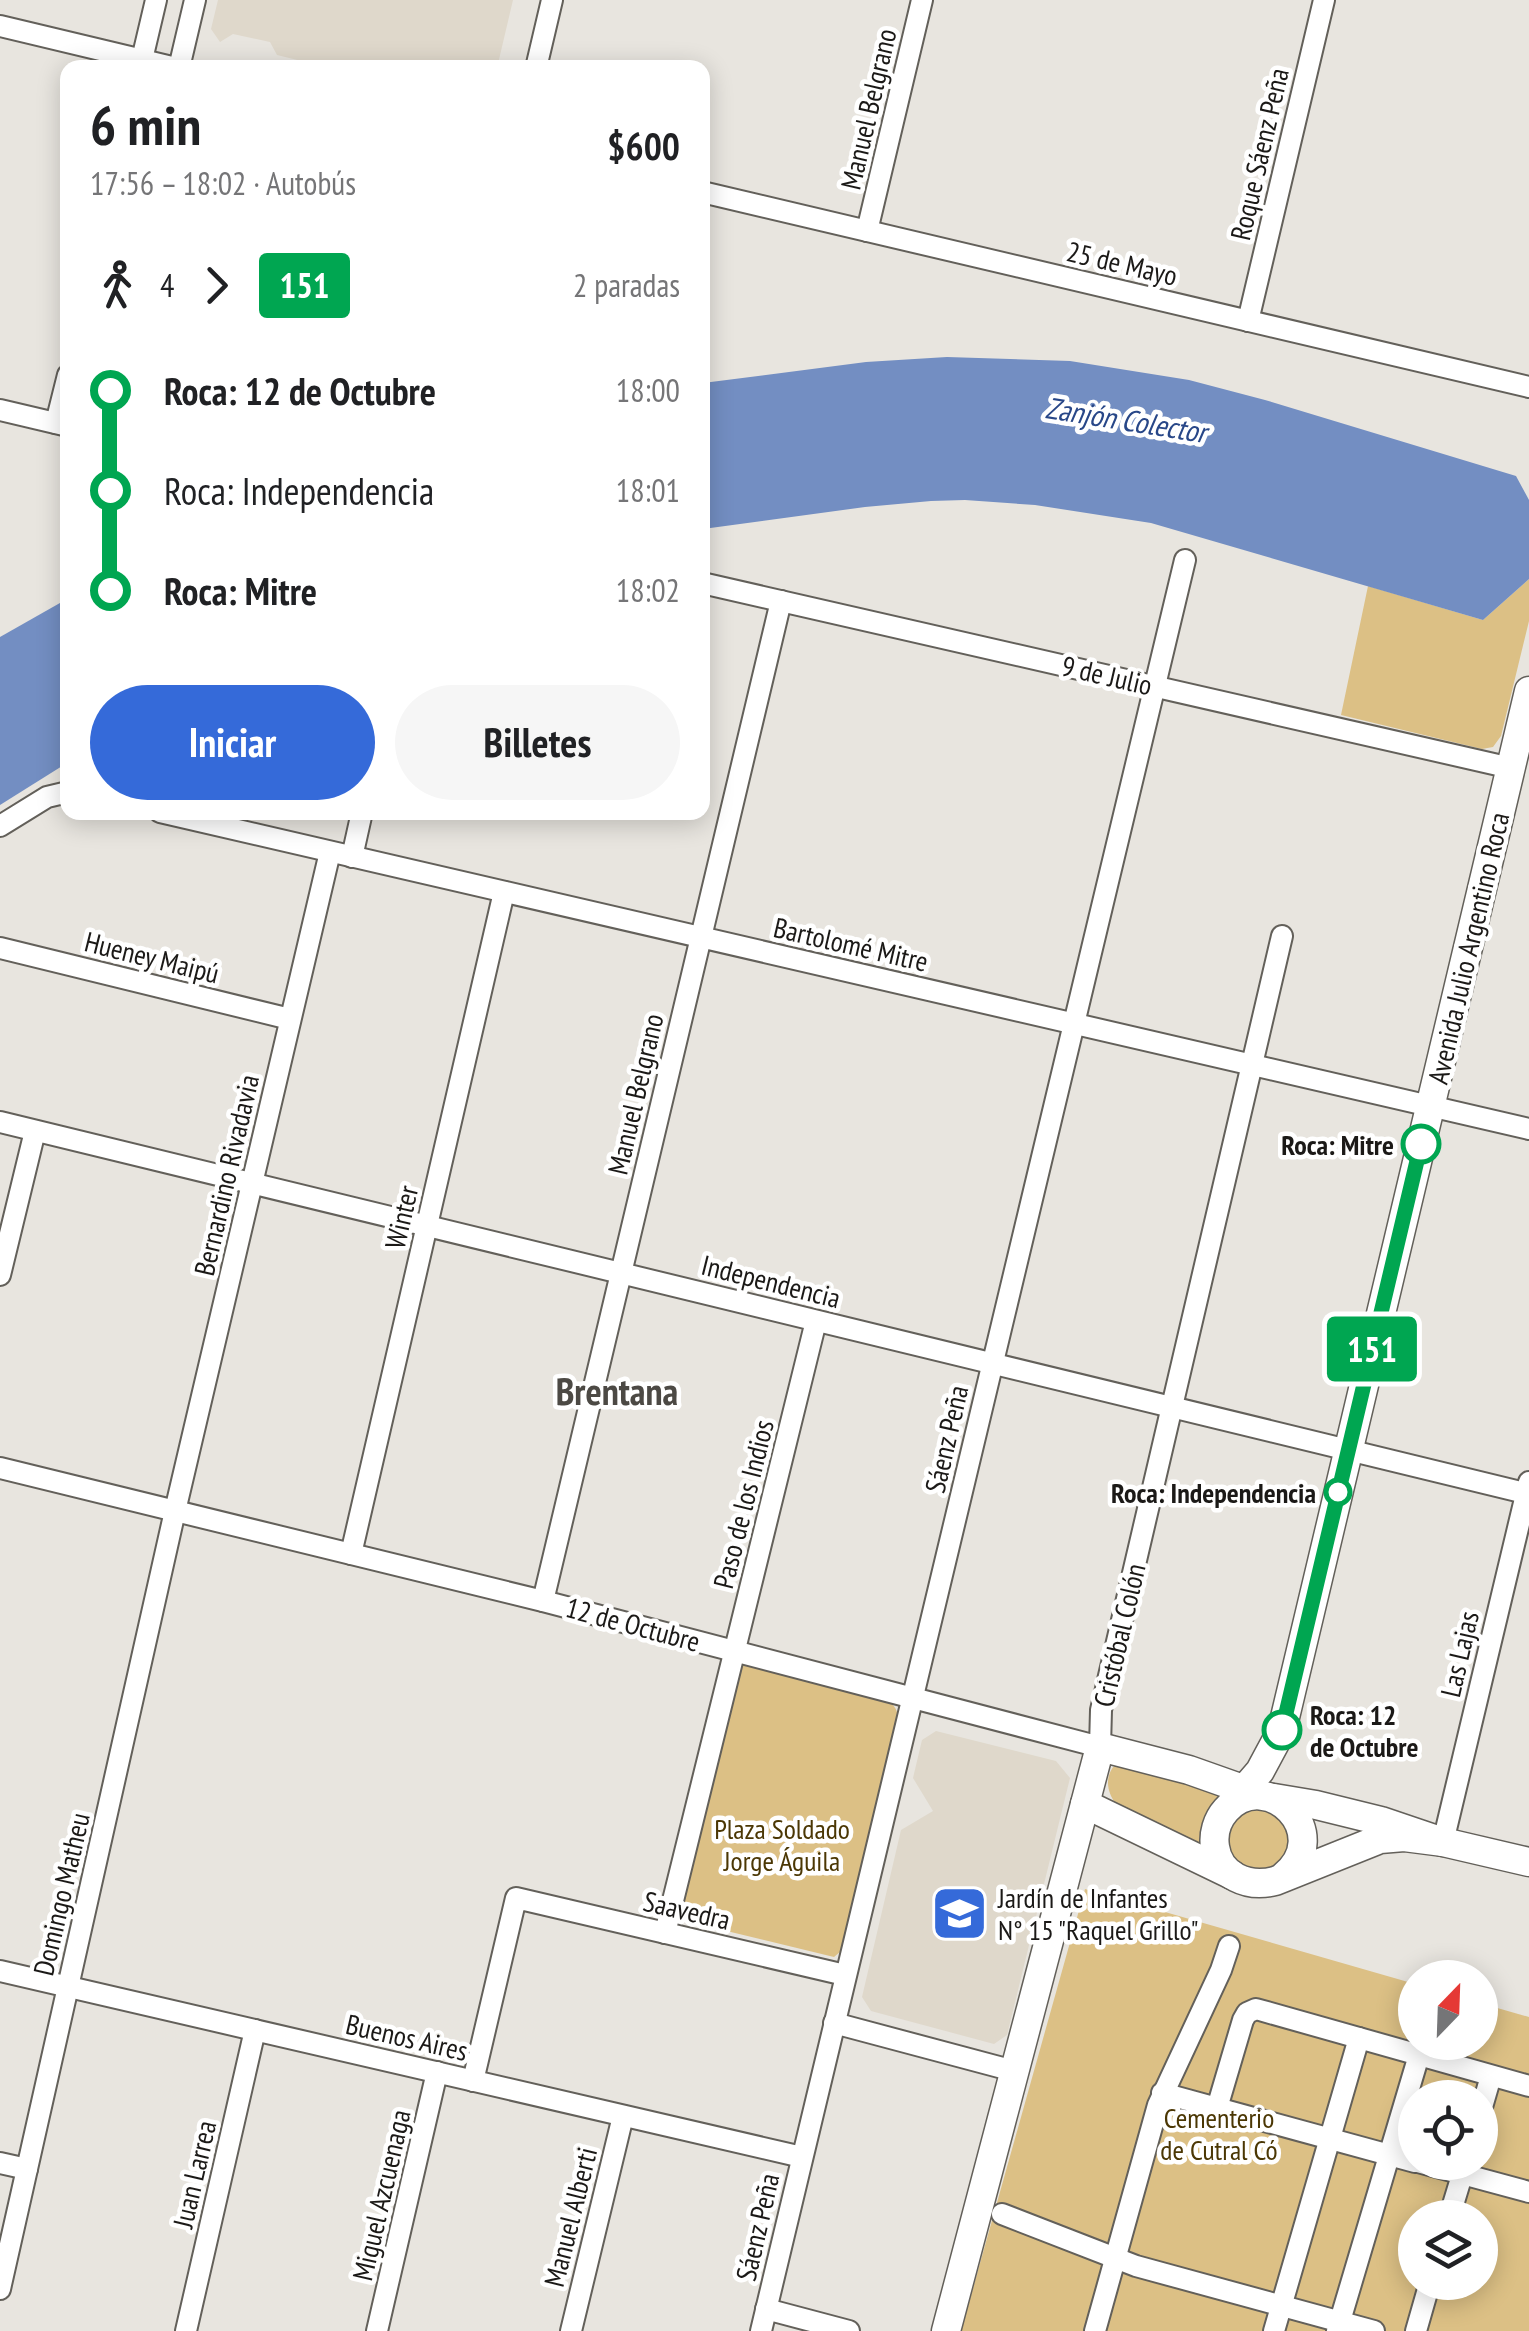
<!DOCTYPE html>
<html lang="es">
<head>
<meta charset="utf-8">
<style>
	:root { --surface:#fff; --page:#f6f6f6; --text:#202124; --muted:#757577; --accent:#356ad9 }
	body { margin:0; font-family:"PT Sans Narrow",sans-serif; background:var(--page); color:var(--text); height:100vh; display:flex; flex-direction:column; font-size:38px; white-space:nowrap }
	* { box-sizing:border-box; margin:0 }
	p { font-size:32px; color:var(--muted) }
	.icon { flex:none; width:55px; height:55px; fill:none; stroke:currentColor; stroke-width:2; stroke-linecap:round; stroke-linejoin:round }
	.map { position:relative; flex:1; overflow:hidden }
	.drawer { position:absolute; left:60px; top:60px; width:650px; height:760px; display:flex; flex-direction:column; background:var(--surface); border-radius:20px; box-shadow:0 5px 25px #0003 }
	.drawer>* { flex:none }
	.badge { padding:0 20px; border-radius:8px; font-size:35px; line-height:65px }
	.needle { width:65px; rotate:23deg }
	.buttons { position:absolute; left:1398px; top:1960px; display:grid; gap:20px }
	.buttons a { display:grid; place-items:center; width:100px; height:100px; border-radius:50%; background:var(--surface); box-shadow:0 5px 25px #0003; font-size:50px }
	.map>.badge { position:absolute; translate:-50% -50%; box-shadow:0 0 0 5px #fff }
	.legs { display:flex; align-items:center; gap:15px; height:110px; padding:0 30px; font-size:32px }
	.legs p { margin-inline-start:auto }
	.overview { display:flex; align-items:center; justify-content:space-between; height:170px; padding:0 30px }
	h1 { font-size:55px; font-weight:800; line-height:75px }
	.primary-button { display:flex; gap:20px; margin-top:auto; padding:20px 30px }
	.primary-button a { flex:1; height:115px; border-radius:60px; background:var(--accent); color:#fff; font-size:40px; font-weight:800; line-height:115px; text-align:center }
	.primary-button a+a { background:var(--page); color:var(--text) }
	ul { padding:0 30px; list-style:none }
	li { display:flex; align-items:center; gap:35px; height:100px; font-size:38px }
	li i { display:grid; place-items:center; width:15px; height:100%; margin:0 12px; background:currentColor }
	li i::after { content:''; width:25px; height:25px; margin:-12px; border:8px solid; border-radius:50%; background:var(--surface) }
	li p { margin-inline-start:auto }
	li:first-child i { background:linear-gradient(#0000 50%,currentColor 0) }
	li:last-child i { background:linear-gradient(currentColor 50%,#0000 0) }
	.map>svg:first-child { display:block }
</style>
</head>
<body>
<div class="map">
<svg width="1529" height="2331" viewBox="0 0 1529 2331">
	<rect width="100%" height="100%" fill="#e8e5df"/>
	<g fill="#dfd8cb">
		<polygon points="218,0 513,0 497,68 326,67 277,55 270,42 233,34 220,42 211,29"/>
		<polygon points="936,1731 1056,1761 1070,1778 1007,2035 994,2044 871,2011 862,1997 901,1830 933,1811 913,1778 922,1740"/>
	</g>
	<g fill="#dcc085" fill-rule="evenodd">
		<polygon points="1529,579 1529,621 1501,736 1493,747 1482,749 1341,715 1368,586 1483,620"/>
		<path d="M740,1664L883,1700C895,1704 898,1709 898,1722L843,1945L840,1952L834,1957L677,1919Z"/>
		<path d="M1118,1762L1232,1792L1203,1850L1116,1804C1106,1791 1104,1774 1118,1762Z"/>
		<circle cx="1258" cy="1841" r="31"/>
		<path d="M1085,1889L1415,1984V2042H1480V2003L1529,2017V2331H961ZM1415,2098H1480V2162H1415ZM1415,2218H1480V2282H1415Z"/>
	</g>
	<g fill="#738ec2">
		<polygon points="947,357 1070,361 1189,380 1265,400 1516,476 1529,500 1529,579 1483,620 1151,523 1035,505 965,500 931,501 865,507 703,529 703,383 866,362"/>
		<polygon points="67,599 67,763 0,805 0,637"/>
	</g>
	<g fill="none" stroke-linecap="round" stroke-linejoin="round">
		<defs>
			<g id="street">
				<polyline points="0,26 176,68"/>
				<polyline points="140,68 156,0"/>
				<polyline points="179,68 195,0"/>
				<polyline points="536,68 552,0"/>
				<polyline points="702,192 1529,387"/>
				<polyline points="867,231 922,0"/>
				<polyline points="1248,321 1324,0"/>
				<polyline points="0,410 68,426"/>
				<polyline points="56,423 68,375"/>
				<polyline points="702,583 1511,768"/>
				<polyline points="160,812 1529,1129"/>
				<polyline points="0,826 47,797 68,792"/>
				<polyline points="352,857 362,812"/>
				<polyline points="0,948 290,1019"/>
				<polyline points="0,1122 1529,1494"/>
				<polyline points="0,1275 35,1131"/>
				<polyline points="0,1468 543,1601 1100,1747 1101,1710 1282,936"/>
				<polyline points="351,1554 504,892"/>
				<polyline points="543,1601 781,601"/>
				<polyline points="1443,1842 1529,1482"/>
				<polyline points="665,1933 816,1321"/>
				<polyline points="0,1971 802,2157"/>
				<polyline points="834,2023 1014,2071"/>
				<polyline points="473,2081 516,1898 845,1975"/>
				<polyline points="1162,2093 1415,2162"/>
				<polyline points="1217,2108 1243,2020 1247,2013 1256,2009 1529,2086"/>
				<polyline points="1480,2114 1491,2076"/>
				<polyline points="1418,2162 1529,2192"/>
				<polyline points="0,2163 27,2169"/>
				<polyline points="1002,2214 1136,2266 1374,2331"/>
				<polyline points="1449,2218 1466,2162"/>
				<polyline points="0,2289 175,1511 330,852"/>
				<polyline points="766,2309 849,2331"/>
				<polyline points="186,2331 255,2030"/>
				<polyline points="377,2331 437,2072"/>
				<polyline points="571,2331 623,2116"/>
				<polyline points="761,2331 1185,560"/>
				<polyline points="1095,2331 1158,2105 1221,1970 1229,1946"/>
				<polyline points="1274,2331 1359,2038"/>
				<polyline points="1337,2331 1419,2055"/>
				<polyline points="1416,2331 1430,2282"/>
			</g>
			<g id="secondary">
				<polyline points="1274,1798 1316,1805 1381,1821 1443,1842 1529,1862"/>
				<polyline points="1085,1804 1232,1875"/>
				<polyline points="1230,1806 1260,1771 1282,1730 1529,691"/>
				<path d="M1283,1877C1337,1834 1267,1765 1226,1810C1217,1820 1213,1834 1215,1847C1219,1876 1248,1888 1275,1881L1380,1839L1404,1837L1443,1842"/>
				<polyline points="946,2331 1100,1747 1189,1770 1257,1794"/>
			</g>
		</defs>
		<use href="#street" stroke="#63605a" stroke-width="24"/>
		<use href="#secondary" stroke="#63605a" stroke-width="31"/>
		<use href="#street" stroke="#fff" stroke-width="20"/>
		<use href="#secondary" stroke="#fff" stroke-width="28"/>
	</g>
	<g fill="none" stroke-linecap="round" stroke-linejoin="round">
		<defs>
			<polyline id="line-1" points="1282,1730 1421,1144"/>
		</defs>
		<use href="#line-1" stroke="#fff" stroke-width="22"/>
		<use href="#line-1" stroke="#00a651" stroke-width="15"/>
	</g>
	<defs>
		<symbol id="school-square" viewBox="-11 -11 22 22"><rect x="-9" y="-9" width="18" height="18" rx="4" fill="#356ad9" stroke="#fff"/><path d="M0-5L7-2L0 1L-7-2ZM-4 1L0 2.5L4 1V4Q0 6-4 4Z" fill="#fff"/></symbol>
	</defs>
	<g fill-rule="evenodd">
		<use href="#school-square" x="928" y="1882" width="63" height="63"/>
	</g>
	<g fill="#fff" stroke="#00a651" stroke-width="5">
		<circle cx="1421" cy="1144" r="18"/>
		<circle cx="1338" cy="1492" r="12"/>
		<circle cx="1282" cy="1730" r="18"/>
	</g>
	<g text-anchor="middle" dominant-baseline="central" stroke-width="9" stroke-linejoin="round" paint-order="stroke">
		<g font-size="28" fill="#1b1917" stroke="#fff">
			<text transform="translate(868 109) rotate(-77)">Manuel Belgrano</text>
			<text transform="translate(1259 154) rotate(-77)">Roque Sáenz Peña</text>
			<text transform="translate(1122 263) rotate(13)">25 de Mayo</text>
			<text transform="translate(1107 675) rotate(13)">9 de Julio</text>
			<text transform="translate(851 944) rotate(13)">Bartolomé Mitre</text>
			<text transform="translate(1468 948) rotate(-77)">Avenida Julio Argentino Roca</text>
			<text transform="translate(152 957) rotate(14)">Hueney Maipú</text>
			<text transform="translate(635 1094) rotate(-77)">Manuel Belgrano</text>
			<text transform="translate(226 1175) rotate(-77)">Bernardino Rivadavia</text>
			<text transform="translate(401 1217) rotate(-77)">Winter</text>
			<text transform="translate(771 1281) rotate(14)">Independencia</text>
			<text transform="translate(946 1439) rotate(-77)">Sáenz Peña</text>
			<text transform="translate(743 1504) rotate(-76)">Paso de los Indios</text>
			<text transform="translate(633 1624) rotate(15)">12 de Octubre</text>
			<text transform="translate(1119 1635) rotate(-77)">Cristóbal Colón</text>
			<text transform="translate(1459 1654) rotate(-77)">Las Lajas</text>
			<text transform="translate(61 1894) rotate(-77)">Domingo Matheu</text>
			<text transform="translate(687 1910) rotate(13)">Saavedra</text>
			<text transform="translate(407 2037) rotate(13)">Buenos Aires</text>
			<text transform="translate(194 2174) rotate(-77)">Juan Larrea</text>
			<text transform="translate(381 2195) rotate(-77)">Miguel Azcuenaga</text>
			<text transform="translate(570 2217) rotate(-76)">Manuel Alberti</text>
			<text transform="translate(757 2227) rotate(-77)">Sáenz Peña</text>
		</g>
		<g font-size="28" font-weight="bold" fill="#1b1917" stroke="#fff" text-anchor="end">
			<text x="1394" y="1144">Roca: Mitre</text>
			<text x="1316" y="1492">Roca: Independencia</text>
			<text x="1310" y="1714" text-anchor="start">Roca: 12<tspan x="1310" dy="32">de Octubre</tspan></text>
		</g>
		<g font-size="28" fill="#4b3704" stroke="#fff">
			<text x="782" y="1828">Plaza Soldado<tspan x="782" dy="32">Jorge Águila</tspan></text>
			<text x="1219" y="2117">Cementerio<tspan x="1219" dy="32">de Cutral Có</tspan></text>
		</g>
		<g font-size="28" fill="#1b1917" stroke="#fff" text-anchor="start">
			<text x="998" y="1897">Jardín de Infantes<tspan x="998" dy="32">N° 15 "Raquel Grillo"</tspan></text>
		</g>
		<g font-size="30" font-style="italic" fill="#284788" stroke="#fff">
			<text transform="translate(1126 419) rotate(9)">Zanjón Colector</text>
		</g>
		<g font-size="38" font-weight="bold" fill="#4c4944" stroke="#fff">
			<text x="617" y="1390">Brentana</text>
		</g>
	</g>
</svg>
<div class="buttons">
<a><svg class="needle" viewBox="-14 -14 28 28"><path d="M0-13l5 13h-10z" fill="#e53935"/><path d="M0 13l5-13h-10z" fill="#757577"/></svg></a>
<a><svg class="icon" aria-label="locate" viewBox="0 0 24 24"><circle cx="12" cy="12" r="6"/><path d="M12 2v4M12 18v4M2 12h4M18 12h4"/></svg></a>
<a><svg class="icon" aria-label="layers" viewBox="0 0 24 24"><path d="M12 4l9 5-9 5-9-5zM3 14l9 5 9-5"/></svg></a>
</div>
<b class="badge" style="left:1372px;top:1349px;background:#00a651;color:#fff">151</b>
<section class="drawer">
<div class="overview"><div><h1>6 min</h1><p>17:56 – 18:02 · Autobús</p></div><b>$600</b></div>
<div class="legs"><svg class="icon" aria-label="walk" viewBox="0 0 24 24"><circle cx="13" cy="4" r="2"/><path d="M13 8l-2 6 4 7M11 14l-3 7M7 12l3-4h3l4 4"/></svg>4<svg class="icon" aria-label="forward" viewBox="0 0 24 24"><path d="M9 5l7 7-7 7"/></svg><b class="badge" style="background:#00a651;color:#fff">151</b><p>2 paradas</p></div>
<ul>
<li><i style="color:#00a651"></i><b>Roca: 12 de Octubre</b><p>18:00</p></li>
<li><i style="color:#00a651"></i><span>Roca: Independencia</span><p>18:01</p></li>
<li><i style="color:#00a651"></i><b>Roca: Mitre</b><p>18:02</p></li>
</ul>
<div class="primary-button"><a>Iniciar</a><a>Billetes</a></div>
</section>
</div>
</body>
</html>
